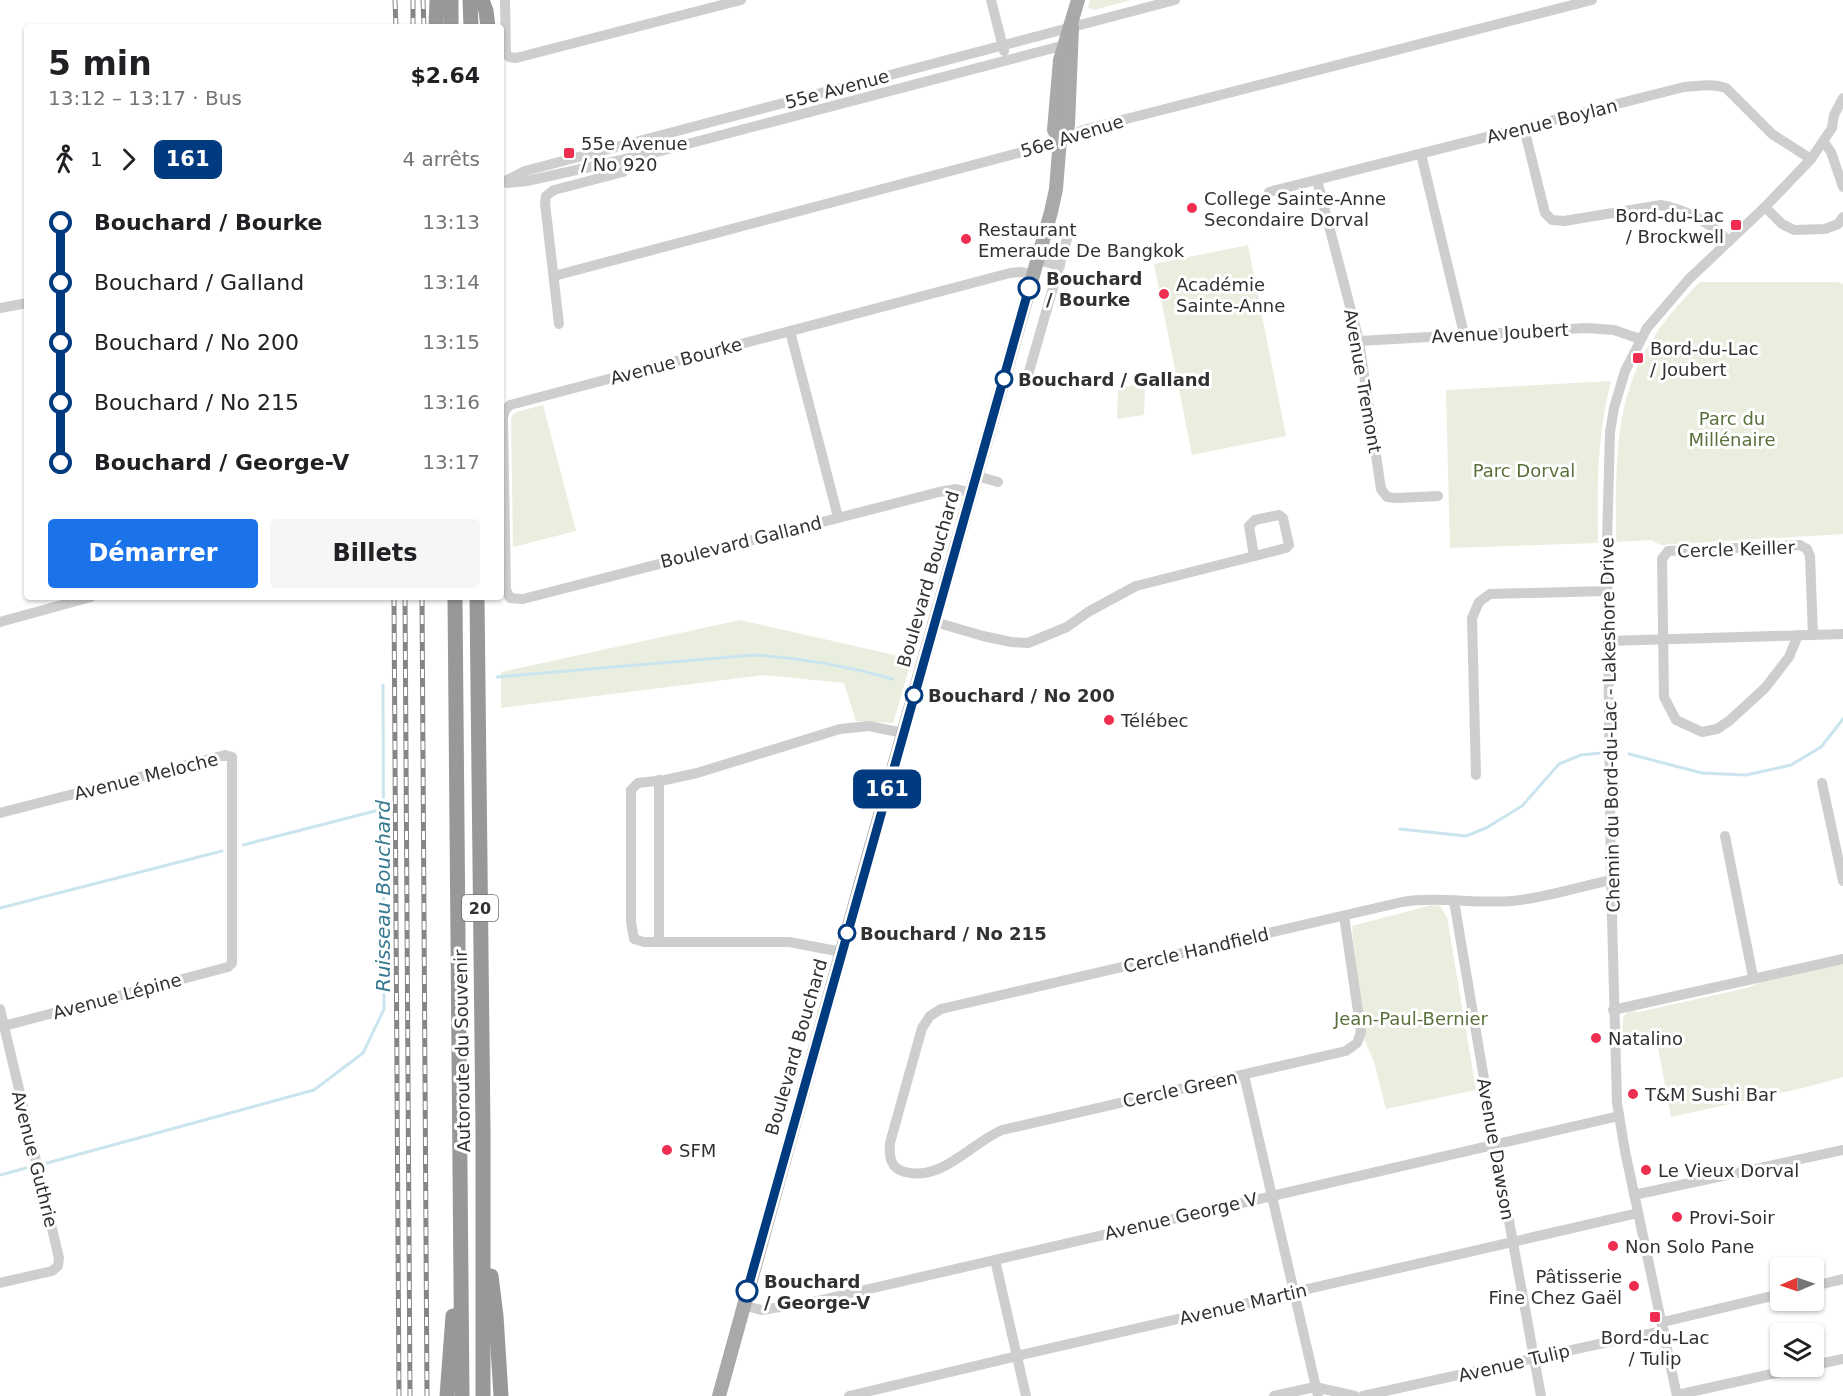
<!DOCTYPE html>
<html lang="fr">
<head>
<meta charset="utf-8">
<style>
	:root { --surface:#fff; --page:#f6f6f6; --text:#202124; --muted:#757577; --accent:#1a73e8 }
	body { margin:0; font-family:"DejaVu Sans",sans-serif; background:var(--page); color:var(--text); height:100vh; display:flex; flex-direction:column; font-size:22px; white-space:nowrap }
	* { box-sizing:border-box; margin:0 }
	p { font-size:20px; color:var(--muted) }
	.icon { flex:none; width:33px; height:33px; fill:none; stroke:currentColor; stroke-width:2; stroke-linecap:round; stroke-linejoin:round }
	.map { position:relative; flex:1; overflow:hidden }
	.sheet { position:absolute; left:24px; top:24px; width:480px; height:576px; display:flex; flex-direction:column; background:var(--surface); border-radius:6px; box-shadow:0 2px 4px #0004 }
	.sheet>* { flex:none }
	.badge { padding:0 12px; border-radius:9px; font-size:21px; line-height:39px }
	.needle { width:39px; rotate:268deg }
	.fabs { position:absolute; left:1770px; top:1257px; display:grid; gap:12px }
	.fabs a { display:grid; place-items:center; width:54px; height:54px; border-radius:6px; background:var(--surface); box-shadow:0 2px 4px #0004; font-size:30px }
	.map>.badge { position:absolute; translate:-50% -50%; box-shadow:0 0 0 3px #fff }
	.legs { display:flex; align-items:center; gap:9px; height:66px; padding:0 24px; font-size:20px }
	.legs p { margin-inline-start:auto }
	.head { display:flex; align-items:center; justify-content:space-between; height:102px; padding:0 24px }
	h1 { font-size:33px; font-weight:600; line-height:45px }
	.button { display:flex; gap:12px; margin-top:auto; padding:12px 24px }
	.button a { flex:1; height:69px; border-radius:6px; background:var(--accent); color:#fff; font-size:24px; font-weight:600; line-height:69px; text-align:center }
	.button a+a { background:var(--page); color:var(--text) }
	ul { padding:0 24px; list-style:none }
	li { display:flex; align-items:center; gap:21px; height:60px; font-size:22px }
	li i { display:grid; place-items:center; width:9px; height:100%; margin:0 8px; background:currentColor }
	li i::after { content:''; width:15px; height:15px; margin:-8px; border:4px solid; border-radius:50%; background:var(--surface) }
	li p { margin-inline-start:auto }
	li:first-child i { background:linear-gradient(#0000 50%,currentColor 0) }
	li:last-child i { background:linear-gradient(currentColor 50%,#0000 0) }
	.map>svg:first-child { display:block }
</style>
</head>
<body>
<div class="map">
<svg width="1843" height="1396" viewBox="0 0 1843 1396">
	<rect width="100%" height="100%" fill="#fff"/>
	<g fill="#e9eedf">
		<polygon points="1090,0 1131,0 1094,10 1088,7"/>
		<polygon points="1248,245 1286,436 1192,455 1154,264"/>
		<path d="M1700,282H1837L1843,284V534L1661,545L1651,540L1616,542C1616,429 1614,366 1700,282Z"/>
		<path d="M1611,381C1597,434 1597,489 1598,543L1450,548L1446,390Z"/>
		<polygon points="1136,383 1141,384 1145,390 1144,415 1117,419 1118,387 1127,387"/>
		<polygon points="543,405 576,531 513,547 511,417 516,412"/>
		<polygon points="740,620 912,659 893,723 856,721 844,683 764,675 501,708 501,672"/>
		<polygon points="1432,905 1440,906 1447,917 1476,1090 1386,1109 1374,1062 1361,1032 1352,926"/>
		<path d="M1843,962V1077L1807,1087L1671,1117L1657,1042L1622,1047L1623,1018C1627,1010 1632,1011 1639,1012L1747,988L1769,978Z"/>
	</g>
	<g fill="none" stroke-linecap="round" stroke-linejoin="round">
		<g stroke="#cbe5ef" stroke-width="3">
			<path d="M497,677L754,655C802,658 847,666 893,679"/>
			<polyline points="1629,754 1702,773 1746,775 1791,765 1821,747 1843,719"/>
			<polyline points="1400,829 1466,836 1486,828 1522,806 1559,764 1581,755 1601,753"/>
			<polyline points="243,845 383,809"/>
			<polyline points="0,908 222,851"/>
			<polyline points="47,1163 314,1090 363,1053 384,1009 383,685"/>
			<polyline points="0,1175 26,1168"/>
		</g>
		<g stroke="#cecece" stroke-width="10">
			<polyline points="505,0 506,53 509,57 516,58 741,0"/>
			<polyline points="991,0 1004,51"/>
			<path d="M1524,128L1545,213L1552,220L1564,221L1661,205C1687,210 1710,223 1729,241"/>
			<polyline points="1824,142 1831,152 1843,187"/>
			<polyline points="1421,154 1464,334"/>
			<polyline points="1317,180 1359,341 1381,489 1387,497 1396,498 1438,496"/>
			<polyline points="501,183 525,171 1175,0"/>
			<polyline points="507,183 527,181 657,152 1069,44"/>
			<path d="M1269,192L1684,87C1699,86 1712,83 1726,88L1772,134L1811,159"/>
			<polyline points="1765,207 1782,224 1794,230 1825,229 1838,224 1843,217"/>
			<polyline points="1038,260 1060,266"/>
			<polyline points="554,276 1045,146 1083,130 1592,0"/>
			<polyline points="0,308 27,303"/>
			<polyline points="559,324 545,203 546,196 554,190 623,172 636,156"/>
			<polyline points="790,331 838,517"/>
			<polyline points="1359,341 1587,328 1614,330 1640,339"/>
			<polyline points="1026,382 1069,232"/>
			<polyline points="977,476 998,482"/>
			<polyline points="972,493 956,489 939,492 523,599 510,598 506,590 503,418 505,410 510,405 1010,273 1021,272 1033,274"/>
			<polyline points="0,622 91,597"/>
			<polyline points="935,622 983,636 1011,642 1028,643 1067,627 1088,612 1136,586 1286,548 1289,545 1283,518 1279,515 1255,520 1249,526 1254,556"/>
			<polyline points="1798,635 1789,657 1765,688 1729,721 1717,729 1702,732 1676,720 1664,697 1662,559 1668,551 1800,545 1807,549 1810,556 1813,635"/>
			<polyline points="1608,641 1843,634"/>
			<polyline points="1476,775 1472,618 1479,602 1490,594 1607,591"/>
			<polyline points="1822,783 1843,881"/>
			<polyline points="0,813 225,755 232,757 232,963 228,967 0,1027"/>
			<polyline points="1725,836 1753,977"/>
			<polyline points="1454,901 1495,1144 1541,1396"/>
			<path d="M1344,916L1361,1032L1357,1043L1346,1051L1002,1130C971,1143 942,1182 905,1172C890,1168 889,1157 890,1143L922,1028L930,1016L941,1009L1402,902C1438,896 1475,904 1512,901C1545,898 1578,887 1611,880"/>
			<polyline points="659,942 659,780"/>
			<polyline points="842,952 789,942 644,942 634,939 631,922 631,790 638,783 665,780 697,773 840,729 869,726 903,733"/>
			<polyline points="0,1009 59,1258 58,1266 52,1271 0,1283"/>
			<polyline points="1613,1010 1843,959"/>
			<polyline points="1244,1075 1318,1396"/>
			<polyline points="1634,1195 1843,1150"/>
			<polyline points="995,1260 1026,1396"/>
			<polyline points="1814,1286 1843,1279"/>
			<polyline points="743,1305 761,1310 817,1301 1619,1116"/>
			<polyline points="1663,1322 1780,1294"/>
			<polyline points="1814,1365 1843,1359"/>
			<polyline points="1677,1395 1807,1366"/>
			<polyline points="849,1396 1017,1356 1638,1213"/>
			<polyline points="1274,1396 1315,1387 1355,1396"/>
			<polyline points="1363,1396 1617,1340 1664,1331"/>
			<polyline points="1677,1396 1625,1151 1617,1103 1611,880 1607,543 1610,432 1614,408 1625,371 1647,328 1689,279 1765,207 1811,159 1832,128 1834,115 1843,98"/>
		</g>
		<g stroke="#a9a9a9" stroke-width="14">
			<polyline points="1060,139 1054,130 1060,60 1078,0"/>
			<polyline points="719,1396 863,875 1051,212 1056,189 1060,139 1068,125 1072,27"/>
		</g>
		<g stroke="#989898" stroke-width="15">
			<polyline points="451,0 451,27"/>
			<polyline points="470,0 471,27"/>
			<polyline points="482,0 486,11 488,27"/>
			<polyline points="436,27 437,0"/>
			<polyline points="455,597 462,1396"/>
			<polyline points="477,597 483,1129 483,1396"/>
			<polyline points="491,1276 496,1316 501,1396"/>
			<polyline points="447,1396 453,1316"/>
		</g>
		<defs>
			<g id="rail">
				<polyline points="395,0 396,27"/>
				<polyline points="413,0 413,27"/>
				<polyline points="423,0 424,27"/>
				<polyline points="394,597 399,1396"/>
				<polyline points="405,597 410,1396"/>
				<polyline points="422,597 427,1396"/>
			</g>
		</defs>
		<use href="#rail" stroke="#868686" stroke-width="5"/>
		<use href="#rail" stroke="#fff" stroke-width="3" stroke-dasharray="9" stroke-linecap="butt"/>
	</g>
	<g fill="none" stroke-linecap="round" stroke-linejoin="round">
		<defs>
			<polyline id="line-1" points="747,1291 1029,288"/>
		</defs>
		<use href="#line-1" stroke="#fff" stroke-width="14"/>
		<use href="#line-1" stroke="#003b80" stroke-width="9"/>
	</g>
	<g fill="#ef2d51" stroke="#fff" stroke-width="2">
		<rect x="563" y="147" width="12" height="12" rx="3"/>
		<circle cx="1192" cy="208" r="6"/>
		<rect x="1730" y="219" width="12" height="12" rx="3"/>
		<circle cx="966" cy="239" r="6"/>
		<circle cx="1164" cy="294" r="6"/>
		<rect x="1632" y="352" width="12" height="12" rx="3"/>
		<circle cx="1109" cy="720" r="6"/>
		<circle cx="1596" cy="1038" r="6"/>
		<circle cx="1633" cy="1094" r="6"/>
		<circle cx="667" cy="1150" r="6"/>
		<circle cx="1646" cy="1170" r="6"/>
		<circle cx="1677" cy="1217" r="6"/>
		<circle cx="1613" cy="1246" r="6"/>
		<circle cx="1634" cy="1286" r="6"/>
		<rect x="1649" y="1311" width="12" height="12" rx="3"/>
	</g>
	<g fill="#fff" stroke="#003b80" stroke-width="3">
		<circle cx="1029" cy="288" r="10"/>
		<circle cx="1004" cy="379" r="8"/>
		<circle cx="914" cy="695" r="8"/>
		<circle cx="847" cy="933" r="8"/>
		<circle cx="747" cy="1291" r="10"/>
	</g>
	<g text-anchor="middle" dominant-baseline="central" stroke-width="6" stroke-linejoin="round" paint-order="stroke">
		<rect fill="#fff" stroke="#6f6f6f" stroke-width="1.5" x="462" y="895" width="36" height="26" rx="4.5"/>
		<g font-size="16" font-weight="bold" fill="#313131">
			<text x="480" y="908">20</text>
		</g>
		<g font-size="18" fill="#313131" stroke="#fff">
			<text transform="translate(837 89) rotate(-15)">55e Avenue</text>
			<text transform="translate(1552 121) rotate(-14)">Avenue Boylan</text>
			<text transform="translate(1072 136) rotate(-17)">56e Avenue</text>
			<text transform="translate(1500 333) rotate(-3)">Avenue Joubert</text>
			<text transform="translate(676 361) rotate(-15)">Avenue Bourke</text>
			<text transform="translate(1363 381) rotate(80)">Avenue Tremont</text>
			<text transform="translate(741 542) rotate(-14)">Boulevard Galland</text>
			<text transform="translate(1736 549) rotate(-2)">Cercle Keiller</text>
			<text transform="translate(928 579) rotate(-74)">Boulevard Bouchard</text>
			<text transform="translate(1610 725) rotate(-91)">Chemin du Bord-du-Lac - Lakeshore Drive</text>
			<text transform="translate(146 776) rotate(-14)">Avenue Meloche</text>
			<text transform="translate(1196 950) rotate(-13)">Cercle Handfield</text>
			<text transform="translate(117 996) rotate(-15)">Avenue Lépine</text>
			<text transform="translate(796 1047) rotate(-74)">Boulevard Bouchard</text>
			<text transform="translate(462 1051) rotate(-91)">Autoroute du Souvenir</text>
			<text transform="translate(1180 1089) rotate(-12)">Cercle Green</text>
			<text transform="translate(1496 1149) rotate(80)">Avenue Dawson</text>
			<text transform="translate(35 1159) rotate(76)">Avenue Guthrie</text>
			<text transform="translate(1181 1216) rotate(-13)">Avenue George V</text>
			<text transform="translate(1243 1304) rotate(-13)">Avenue Martin</text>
			<text transform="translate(1514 1363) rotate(-13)">Avenue Tulip</text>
		</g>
		<g font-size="18" fill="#313131" stroke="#fff" text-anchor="start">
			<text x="581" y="143">55e Avenue<tspan x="581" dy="21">/ No 920</tspan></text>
			<text x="1204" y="198">College Sainte-Anne<tspan x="1204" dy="21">Secondaire Dorval</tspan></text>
			<text x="1724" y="215" text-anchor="end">Bord-du-Lac<tspan x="1724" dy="21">/ Brockwell</tspan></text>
			<text x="978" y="229">Restaurant<tspan x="978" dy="21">Emeraude De Bangkok</tspan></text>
			<text x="1176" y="284">Académie<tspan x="1176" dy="21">Sainte-Anne</tspan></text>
			<text x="1650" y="348">Bord-du-Lac<tspan x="1650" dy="21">/ Joubert</tspan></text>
			<text x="1121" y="720">Télébec</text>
			<text x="1608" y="1038">Natalino</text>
			<text x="1645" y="1094">T&amp;M Sushi Bar</text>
			<text x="679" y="1150">SFM</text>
			<text x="1658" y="1170">Le Vieux Dorval</text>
			<text x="1689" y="1217">Provi-Soir</text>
			<text x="1625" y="1246">Non Solo Pane</text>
			<text x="1622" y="1276" text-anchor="end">Pâtisserie<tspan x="1622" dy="21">Fine Chez Gaël</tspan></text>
			<text x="1655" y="1337" text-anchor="middle">Bord-du-Lac<tspan x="1655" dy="21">/ Tulip</tspan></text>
		</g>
		<g font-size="18" font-weight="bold" fill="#313131" stroke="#fff" text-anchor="start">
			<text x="1046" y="278">Bouchard<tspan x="1046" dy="21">/ Bourke</tspan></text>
			<text x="1018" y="379">Bouchard / Galland</text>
			<text x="928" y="695">Bouchard / No 200</text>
			<text x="860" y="933">Bouchard / No 215</text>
			<text x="764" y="1281">Bouchard<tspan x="764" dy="21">/ George-V</tspan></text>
		</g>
		<g font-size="18" fill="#5a703b" stroke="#fff">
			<text x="1732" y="418">Parc du<tspan x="1732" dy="21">Millénaire</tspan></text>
			<text x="1524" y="470">Parc Dorval</text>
			<text x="1411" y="1018">Jean-Paul-Bernier</text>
		</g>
		<g font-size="20" font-style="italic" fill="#377a92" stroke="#fff">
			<text transform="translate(383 896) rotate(-90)">Ruisseau Bouchard</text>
		</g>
	</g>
</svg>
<div class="fabs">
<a><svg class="needle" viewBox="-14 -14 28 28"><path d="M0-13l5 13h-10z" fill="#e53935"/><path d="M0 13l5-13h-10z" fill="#757577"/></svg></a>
<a><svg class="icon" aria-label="layers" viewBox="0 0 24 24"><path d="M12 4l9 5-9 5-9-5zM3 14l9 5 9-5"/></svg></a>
</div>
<b class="badge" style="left:887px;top:789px;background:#003b80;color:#fff">161</b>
<section class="sheet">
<div class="head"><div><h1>5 min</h1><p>13:12 – 13:17 · Bus</p></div><b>$2.64</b></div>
<div class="legs"><svg class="icon" aria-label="walk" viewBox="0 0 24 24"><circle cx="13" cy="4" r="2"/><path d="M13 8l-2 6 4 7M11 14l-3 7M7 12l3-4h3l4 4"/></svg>1<svg class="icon" aria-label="forward" viewBox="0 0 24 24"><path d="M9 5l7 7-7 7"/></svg><b class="badge" style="background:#003b80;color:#fff">161</b><p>4 arrêts</p></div>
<ul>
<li><i style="color:#003b80"></i><b>Bouchard / Bourke</b><p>13:13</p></li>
<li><i style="color:#003b80"></i><span>Bouchard / Galland</span><p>13:14</p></li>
<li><i style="color:#003b80"></i><span>Bouchard / No 200</span><p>13:15</p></li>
<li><i style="color:#003b80"></i><span>Bouchard / No 215</span><p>13:16</p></li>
<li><i style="color:#003b80"></i><b>Bouchard / George-V</b><p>13:17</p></li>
</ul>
<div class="button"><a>Démarrer</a><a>Billets</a></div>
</section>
</div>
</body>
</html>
